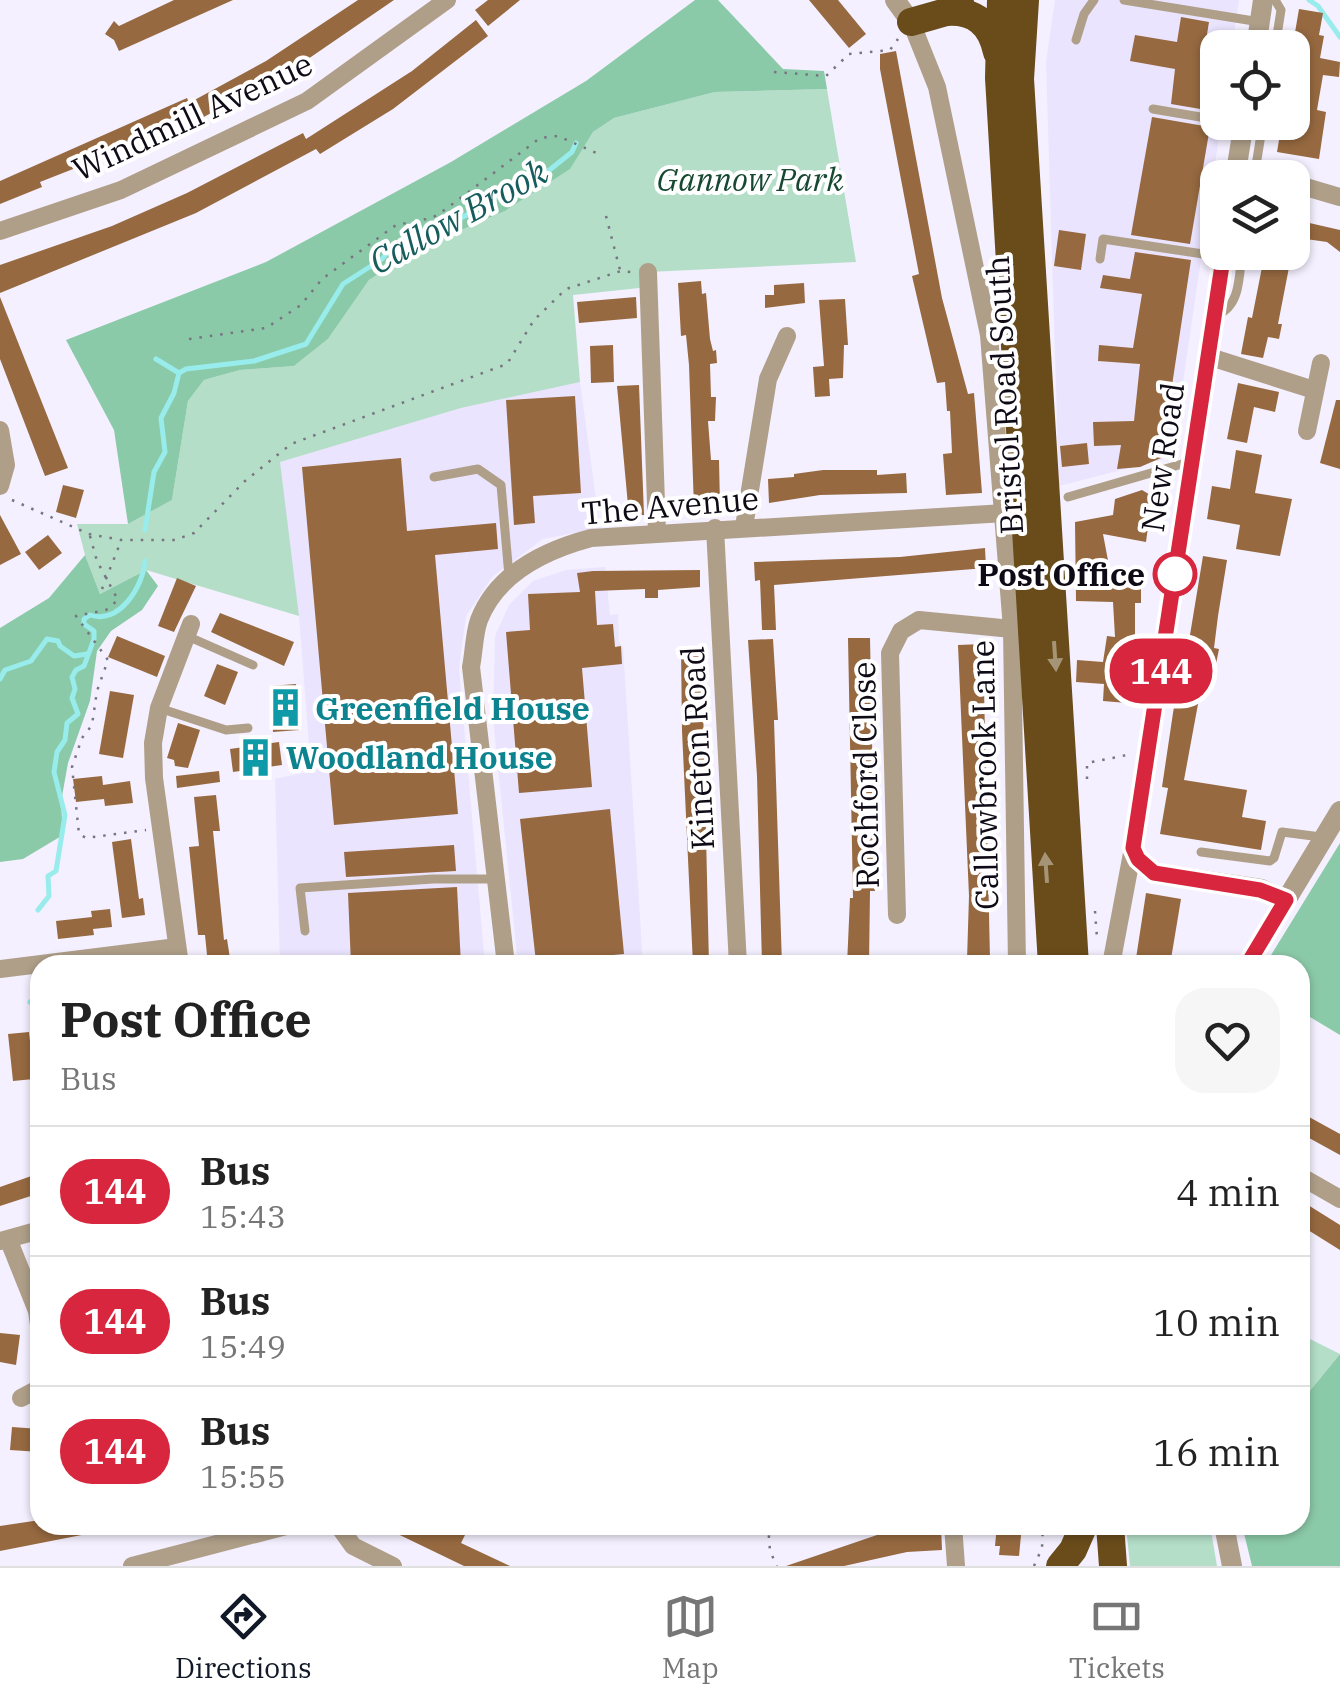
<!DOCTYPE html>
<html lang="en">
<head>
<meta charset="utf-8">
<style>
	:root { --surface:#fff; --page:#f6f6f6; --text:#222; --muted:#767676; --line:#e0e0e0; --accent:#111827 }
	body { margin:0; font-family:"IBM Plex Serif",serif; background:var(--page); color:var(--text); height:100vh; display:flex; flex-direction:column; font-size:38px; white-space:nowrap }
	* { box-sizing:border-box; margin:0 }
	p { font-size:32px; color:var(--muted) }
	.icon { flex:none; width:55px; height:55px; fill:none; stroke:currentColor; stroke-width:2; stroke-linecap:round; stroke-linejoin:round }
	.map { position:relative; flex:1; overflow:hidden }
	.panel { position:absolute; left:30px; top:955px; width:1280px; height:580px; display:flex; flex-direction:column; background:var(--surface); border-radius:30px; box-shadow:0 2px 8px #0004 }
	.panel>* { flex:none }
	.badge { padding:0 20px; border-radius:32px; font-size:35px; line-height:65px }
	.fabs { position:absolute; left:1200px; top:30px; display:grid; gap:20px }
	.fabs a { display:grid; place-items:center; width:110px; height:110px; border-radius:20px; background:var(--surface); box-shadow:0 2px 8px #0004; font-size:50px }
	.map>.badge { position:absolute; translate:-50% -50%; box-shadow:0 0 0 5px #fff }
	.round { display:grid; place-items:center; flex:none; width:105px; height:105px; border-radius:30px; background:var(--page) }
	.headline { display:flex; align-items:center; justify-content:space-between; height:170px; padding:0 30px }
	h1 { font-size:48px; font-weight:700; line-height:75px }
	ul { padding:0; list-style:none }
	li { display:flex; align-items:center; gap:30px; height:130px; padding:0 30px; border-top:2px solid var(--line) }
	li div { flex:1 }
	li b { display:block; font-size:38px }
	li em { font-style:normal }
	li .badge { min-width:110px; font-weight:700; text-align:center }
	.dock { display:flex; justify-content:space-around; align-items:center; height:140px; border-top:2px solid var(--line); background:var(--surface); font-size:28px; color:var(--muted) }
	.dock a { display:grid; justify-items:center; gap:5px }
	.dock .on { color:var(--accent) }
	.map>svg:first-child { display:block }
</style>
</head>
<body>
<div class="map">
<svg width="1340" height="1566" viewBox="0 0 1340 1566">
	<rect width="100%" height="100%" fill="#f4f0ff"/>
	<g fill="#ebe4fe">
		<polygon points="1055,0 1239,0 1232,47 1218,48 1218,122 1221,123 1172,457 1059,486 1046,62"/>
		<polygon points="580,382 600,528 543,539 493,576 466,616 459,668 485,965 280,965 275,779 311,771 299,616 279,462 461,408"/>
		<polygon points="605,567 610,615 618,614 619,642 623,647 643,965 518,965 493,719 495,636 509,605 533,581 566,570"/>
	</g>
	<g fill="#b4dec7">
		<polygon points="827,89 856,262 649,272 649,287 573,295 580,382 461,408 280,462 299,616 146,570 100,594 85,555 77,524 128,524 172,500 188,401 204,380 240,370 294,366 328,339 369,280 422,247 505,211 569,169 593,132 614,118 715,92"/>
		<polygon points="1300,1334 1340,1354 1300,1403"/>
		<polygon points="1126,1525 1210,1525 1217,1566 1130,1566"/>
	</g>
	<g fill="#8bcaa8">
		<polygon points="695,0 718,0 783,69 824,71 827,89 715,92 614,118 593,132 570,169 505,211 422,247 369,280 328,339 294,366 240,370 204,380 188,401 172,500 128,524 114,430 66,340 266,262 451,162 586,81"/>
		<polygon points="85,555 100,594 146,570 158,586 142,610 111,631 97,651 90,701 68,763 61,802 63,835 23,859 0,862 0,628 49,598"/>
		<polygon points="1340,843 1340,1035 1300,1011 1300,965 1265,965"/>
		<polygon points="1340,1354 1340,1566 1252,1566 1242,1525 1300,1525 1300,1403"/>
	</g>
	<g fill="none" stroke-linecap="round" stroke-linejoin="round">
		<g stroke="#98ecec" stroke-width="5">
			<polyline points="1309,0 1318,6 1340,37"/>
			<polyline points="156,359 179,373"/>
			<polyline points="145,530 154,472 165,452 161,418 174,393 179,373 186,369 254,361 306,344 343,284 382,259 390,249 465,216 518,184 547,172 572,152 576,143"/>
			<polyline points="0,679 5,670 31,661 47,639 58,641 60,646 74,656 87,654"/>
			<path d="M38,910L49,896L48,876L56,871L65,815L54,772L57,752L65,740L67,723L78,714L72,698L75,689L72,677L76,670L84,666L94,639V631L84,624V619L90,615C119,625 143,587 145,561"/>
			<polyline points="30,1002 40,1008"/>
		</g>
	</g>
	<g fill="#966940">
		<polygon points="174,0 233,0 119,51 114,40 105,34 114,21 119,26"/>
		<polygon points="358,0 394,0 308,59 202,118 199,113 119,151 40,182 42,187 0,204 0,181 187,98 189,103 266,61"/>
		<polygon points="488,0 520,0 488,26 475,10"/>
		<polygon points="809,0 838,0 866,34 849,48"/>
		<polygon points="1299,9 1323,13 1319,35 1324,36 1320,58 1340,62 1339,77 1323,75 1317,110 1326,112 1319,159 1277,152 1282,122 1292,122 1292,50"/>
		<polygon points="1181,17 1209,22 1200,78 1216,80 1212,111 1171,104 1175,69 1130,61 1135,35 1177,42"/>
		<polygon points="476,20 488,36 393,109 320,154 316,149 196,213 0,293 0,265 112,226 187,193 303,133 306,139 412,71"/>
		<polygon points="896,51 942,298 968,394 974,393 982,493 946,495 943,454 952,453 950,411 947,411 945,382 937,383 912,276 919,274 880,69 880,54"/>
		<polygon points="1152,117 1210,127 1190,244 1131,235"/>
		<polygon points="1292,219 1340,230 1340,252 1327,242 1292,237"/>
		<polygon points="1059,230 1086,234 1081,270 1054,266"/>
		<polygon points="1135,252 1191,260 1161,458 1140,467 1117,469 1121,445 1094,446 1093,422 1134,421 1140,364 1098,361 1099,345 1133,348 1142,294 1100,288 1103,275 1130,279"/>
		<polygon points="1265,252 1292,252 1278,324 1282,324 1279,339 1268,337 1263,358 1241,354 1248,317 1252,318"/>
		<polygon points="701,281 702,294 706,293 710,339 713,351 716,350 717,363 710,364 711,397 716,397 715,421 708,421 711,460 719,460 720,506 694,508 689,365 686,335 681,336 678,283"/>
		<polygon points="804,283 805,303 765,308 765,295 774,295 774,285"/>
		<polygon points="0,297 68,468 45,476 0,359"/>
		<polygon points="636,297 637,318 579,323 577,302"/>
		<polygon points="845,299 848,345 844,345 843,378 829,379 830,396 815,397 813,367 824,366 819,300"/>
		<polygon points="613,345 614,382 591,383 590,346"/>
		<polygon points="1238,383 1279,392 1275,412 1254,407 1247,443 1227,439"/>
		<polygon points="639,385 644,515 629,516 617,386"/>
		<polygon points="575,396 581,493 533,496 535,523 514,525 506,400"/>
		<polygon points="1336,400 1340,400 1340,469 1320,463"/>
		<polygon points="1087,443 1089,464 1062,467 1060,446"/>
		<polygon points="1236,450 1262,455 1255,493 1292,499 1280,556 1236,549 1240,525 1207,519 1212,486 1230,489"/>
		<polygon points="401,458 407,531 496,523 498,549 435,555 458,814 334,825 302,467"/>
		<polygon points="823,470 877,470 877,475 906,473 907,493 820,495 769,503 768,479 794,477 794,474"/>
		<polygon points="63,485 84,490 76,518 56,512"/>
		<polygon points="1142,490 1152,496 1146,542 1103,534 1113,587 1141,588 1141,603 1135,603 1135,634 1127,703 1103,701 1104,684 1076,682 1077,660 1103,662 1107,636 1115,637 1113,602 1076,601 1075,522 1113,515 1115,499"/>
		<polygon points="0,515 21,554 0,565"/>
		<polygon points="48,535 62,553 39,570 25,552"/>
		<polygon points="985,548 986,568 774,585 776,630 762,630 760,580 755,581 754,562 900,557"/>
		<polygon points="1203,556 1227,560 1218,616 1214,648 1219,649 1213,679 1203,677 1184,780 1247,790 1242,817 1266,821 1261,850 1160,834 1168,788 1162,787 1173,713 1180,673 1188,674 1194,642 1189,641"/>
		<polygon points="700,570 700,587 658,590 658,598 645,598 645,589 595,591 597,625 613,624 615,647 621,646 622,664 582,668 592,787 519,793 506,632 530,630 528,594 580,592 577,573 593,571"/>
		<polygon points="177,578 196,586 174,632 158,626"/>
		<polygon points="220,613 294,642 284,666 211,632"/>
		<polygon points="117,636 165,656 157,677 108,657"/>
		<polygon points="848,638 870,638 875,891 870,891 869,965 847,965 850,898 853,898"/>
		<polygon points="773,639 778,720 774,720 782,965 762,965 757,776 748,640"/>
		<polygon points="983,644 990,959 967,960 969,896 958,645"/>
		<polygon points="699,647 703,704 709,965 693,965 682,731 681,648"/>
		<polygon points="217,664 238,672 225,705 204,696"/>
		<polygon points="296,684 299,730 273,732 270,686"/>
		<polygon points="110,691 134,695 123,758 99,754"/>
		<polygon points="178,723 200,730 188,768 175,766 174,760 167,758"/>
		<polygon points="279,742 282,765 233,772 230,749"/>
		<polygon points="219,771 220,782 177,788 176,776"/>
		<polygon points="102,776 103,785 130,781 133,803 105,806 104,799 76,802 73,779"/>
		<polygon points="216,795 220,831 213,831 224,940 227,939 231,965 208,965 205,935 198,935 189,847 199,846 194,797"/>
		<polygon points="610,809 624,954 536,962 520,819"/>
		<polygon points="131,839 139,899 143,898 145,915 122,918 112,842"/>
		<polygon points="454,845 456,871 346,877 344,852"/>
		<polygon points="457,887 461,965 351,965 348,893"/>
		<polygon points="1146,893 1181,899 1170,965 1135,965"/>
		<polygon points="110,909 112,927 93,929 94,935 58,939 56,921 92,917 91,911"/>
		<polygon points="29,1032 34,1079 13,1081 8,1034"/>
		<polygon points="1300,1112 1340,1134 1340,1155 1300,1133"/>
		<polygon points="40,1173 40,1193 0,1206 0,1187"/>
		<polygon points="1300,1200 1340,1225 1340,1250 1300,1225"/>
		<polygon points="0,1333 20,1335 16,1365 0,1362"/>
		<polygon points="12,1427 40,1429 40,1452 10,1450"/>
		<polygon points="40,1520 40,1525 102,1525 102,1531 0,1551 0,1526"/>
		<polygon points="379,1525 422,1525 436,1532 442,1525 465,1535 461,1543 510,1566 464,1566"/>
		<polygon points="997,1525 1022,1525 1019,1556 999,1555 1000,1546 995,1546"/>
		<polygon points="941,1526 942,1550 907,1552 844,1566 786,1566 877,1535"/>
	</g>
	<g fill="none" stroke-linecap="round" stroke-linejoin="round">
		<g stroke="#787481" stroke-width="2.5" stroke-dasharray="2.5 8" stroke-linecap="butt">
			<polyline points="774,72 826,76 849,54 890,50 898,39"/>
			<polyline points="606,216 620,270"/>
			<polyline points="189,339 266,328 301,305 322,279 396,225 432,218 446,209 540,138 558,136 601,155"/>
			<polyline points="12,500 89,534 121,540 175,540 194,533 245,481 291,444 507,364 534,320 566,289 621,271 631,272"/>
			<polyline points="90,536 97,561 118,600 106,610 76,616 108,660 97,691 92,725 82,738 72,767 79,834 86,838 146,830"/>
			<polyline points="102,589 121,541"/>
			<polyline points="1087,779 1087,763 1127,755"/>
			<polyline points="1095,911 1097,938"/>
			<polyline points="768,1525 770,1551 777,1566"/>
			<polyline points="1034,1566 1042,1548 1043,1525"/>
		</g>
		<g stroke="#af9f89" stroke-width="9">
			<polyline points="1124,0 1260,22"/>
			<polyline points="1275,0 1281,10 1275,48"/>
			<polyline points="1076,40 1084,14 1094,0"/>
			<polyline points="1153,109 1218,120"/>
			<polyline points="1254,178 1263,122"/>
			<polyline points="1100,259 1103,239 1223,257"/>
			<path d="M1217,315C1241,306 1239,275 1242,252"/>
			<polyline points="434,477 478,469 501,485 509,576"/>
			<polyline points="1068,497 1189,462"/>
			<polyline points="187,636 253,665"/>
			<polyline points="159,708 226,730 248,728"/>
			<polyline points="1201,852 1270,861 1274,858 1282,832 1321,837"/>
			<polyline points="305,931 300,888 433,879 496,879"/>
		</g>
		<g stroke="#af9f89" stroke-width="18">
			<polyline points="911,22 937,87 989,335 1012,629 1017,965"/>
			<polyline points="1236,174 1260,178"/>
			<polyline points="1292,183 1340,197"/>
			<polyline points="0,231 121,190 307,101 447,0"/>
			<polyline points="648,272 657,532"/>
			<polyline points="1207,356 1314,390"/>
			<polyline points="0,430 6,465 0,486"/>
			<polyline points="1307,431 1321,363"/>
			<polyline points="744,527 768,379 787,336"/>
			<polyline points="715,528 738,965"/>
			<polyline points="897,915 890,653 901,631 919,620 1012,629"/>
			<polyline points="180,965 154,778 153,743 159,708 191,624"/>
			<path d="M506,965L471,667C474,652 474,634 479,620C497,573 546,550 591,538L1005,513"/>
			<polyline points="1111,965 1133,848"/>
			<polyline points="0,969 177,947"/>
			<polyline points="1300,1176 1340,1199"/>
			<polyline points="0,1241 40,1230"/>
			<polyline points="9,1241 37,1311 40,1332"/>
			<polyline points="21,1398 40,1388"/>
			<polyline points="338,1525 353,1546 393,1566"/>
			<polyline points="953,1525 956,1566"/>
			<polyline points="132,1566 290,1525"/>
		</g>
		<g stroke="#af9f89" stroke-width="20">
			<polyline points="895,0 911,22"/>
			<polyline points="1256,48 1263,0"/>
			<polyline points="1235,178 1244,122"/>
			<polyline points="1224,252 1133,848 1138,859 1154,873 1261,889 1286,900"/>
			<polyline points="1247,965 1340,811"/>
			<polyline points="1224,1525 1232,1566"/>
		</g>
		<g stroke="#6a4c1b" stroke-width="28">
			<polyline points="1001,0 999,78 1052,965"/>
			<polyline points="1025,0 1020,79 1075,965"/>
			<path d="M946,12C975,10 991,24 997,52"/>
			<polyline points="911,22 946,12 960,3"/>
			<polyline points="1110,1525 1113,1566"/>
			<polyline points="1060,1566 1073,1550 1083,1527"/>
		</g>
	</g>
	<defs><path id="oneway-solid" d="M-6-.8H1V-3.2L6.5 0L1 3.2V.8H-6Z" transform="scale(2.5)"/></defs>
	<g fill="#a69476">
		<use href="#oneway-solid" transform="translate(1055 656) rotate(86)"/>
		<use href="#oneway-solid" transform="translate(1046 868) rotate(-94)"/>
	</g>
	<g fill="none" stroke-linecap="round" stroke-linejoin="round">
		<defs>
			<polyline id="line" points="1224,252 1133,848 1138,859 1154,873 1260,890 1286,900 1247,965"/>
		</defs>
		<use href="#line" stroke="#fff" stroke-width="22"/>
		<use href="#line" stroke="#d7263d" stroke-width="15"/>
	</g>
	<defs>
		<symbol id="building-bare" viewBox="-9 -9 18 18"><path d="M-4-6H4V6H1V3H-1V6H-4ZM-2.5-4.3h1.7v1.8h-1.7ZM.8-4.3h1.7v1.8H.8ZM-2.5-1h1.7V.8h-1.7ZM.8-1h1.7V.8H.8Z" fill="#0f9aa8" stroke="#fff" stroke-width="2.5" paint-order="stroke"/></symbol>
	</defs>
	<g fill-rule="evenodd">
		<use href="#building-bare" x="258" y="680" width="55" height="55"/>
		<use href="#building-bare" x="228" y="730" width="55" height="55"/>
	</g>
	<circle fill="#fff" stroke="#d7263d" stroke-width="5" cx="1175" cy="574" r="20"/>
	<g text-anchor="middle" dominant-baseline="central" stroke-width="8" stroke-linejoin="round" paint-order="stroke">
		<g font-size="32" fill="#0f0b16" stroke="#fff">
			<text transform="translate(192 116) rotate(-25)">Windmill Avenue</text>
			<text transform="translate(1004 395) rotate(-93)">Bristol Road South</text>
			<text transform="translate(1162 457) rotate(-82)">New Road</text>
			<text transform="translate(670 505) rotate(-5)">The Avenue</text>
			<text transform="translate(697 748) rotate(-93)">Kineton Road</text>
			<text transform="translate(865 775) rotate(-91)">Rochford Close</text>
			<text transform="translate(984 775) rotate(-91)">Callowbrook Lane</text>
		</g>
		<g font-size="32" font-style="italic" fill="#174932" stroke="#fff">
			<text x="750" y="179">Gannow Park</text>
		</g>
		<g font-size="32" font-weight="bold" fill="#0f0b16" stroke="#fff" text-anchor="end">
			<text x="1145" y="574">Post Office</text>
		</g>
		<g font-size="32" font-weight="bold" fill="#0d838f" stroke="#fff" text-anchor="start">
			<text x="315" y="708">Greenfield House</text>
			<text x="286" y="757">Woodland House</text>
		</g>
		<g font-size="35" font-style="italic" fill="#175d5e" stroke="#fff">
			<text transform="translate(458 216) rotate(-29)">Callow Brook</text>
		</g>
	</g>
</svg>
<div class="fabs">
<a><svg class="icon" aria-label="locate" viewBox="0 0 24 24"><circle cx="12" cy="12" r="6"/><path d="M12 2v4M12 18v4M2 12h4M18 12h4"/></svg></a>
<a><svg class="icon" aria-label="layers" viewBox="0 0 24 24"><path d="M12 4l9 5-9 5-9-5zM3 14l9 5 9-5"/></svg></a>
</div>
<b class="badge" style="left:1161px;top:671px;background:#d7263d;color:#fff">144</b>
<section class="panel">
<div class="headline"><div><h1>Post Office</h1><p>Bus</p></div><a class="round"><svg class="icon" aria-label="heart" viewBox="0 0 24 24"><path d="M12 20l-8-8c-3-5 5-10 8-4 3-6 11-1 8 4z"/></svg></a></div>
<ul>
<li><span class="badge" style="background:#d7263d;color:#fff">144</span><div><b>Bus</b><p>15:43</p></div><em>4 min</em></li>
<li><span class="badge" style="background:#d7263d;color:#fff">144</span><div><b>Bus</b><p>15:49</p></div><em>10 min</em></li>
<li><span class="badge" style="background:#d7263d;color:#fff">144</span><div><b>Bus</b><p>15:55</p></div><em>16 min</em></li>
</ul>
</section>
</div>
<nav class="dock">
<a class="on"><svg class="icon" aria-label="directions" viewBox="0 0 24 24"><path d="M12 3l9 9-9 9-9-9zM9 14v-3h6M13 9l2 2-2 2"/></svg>Directions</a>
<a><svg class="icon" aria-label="map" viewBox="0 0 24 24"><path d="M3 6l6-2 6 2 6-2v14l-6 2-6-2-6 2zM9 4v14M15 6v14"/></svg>Map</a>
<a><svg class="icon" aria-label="tickets" viewBox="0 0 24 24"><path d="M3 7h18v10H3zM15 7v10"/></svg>Tickets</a>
</nav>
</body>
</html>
